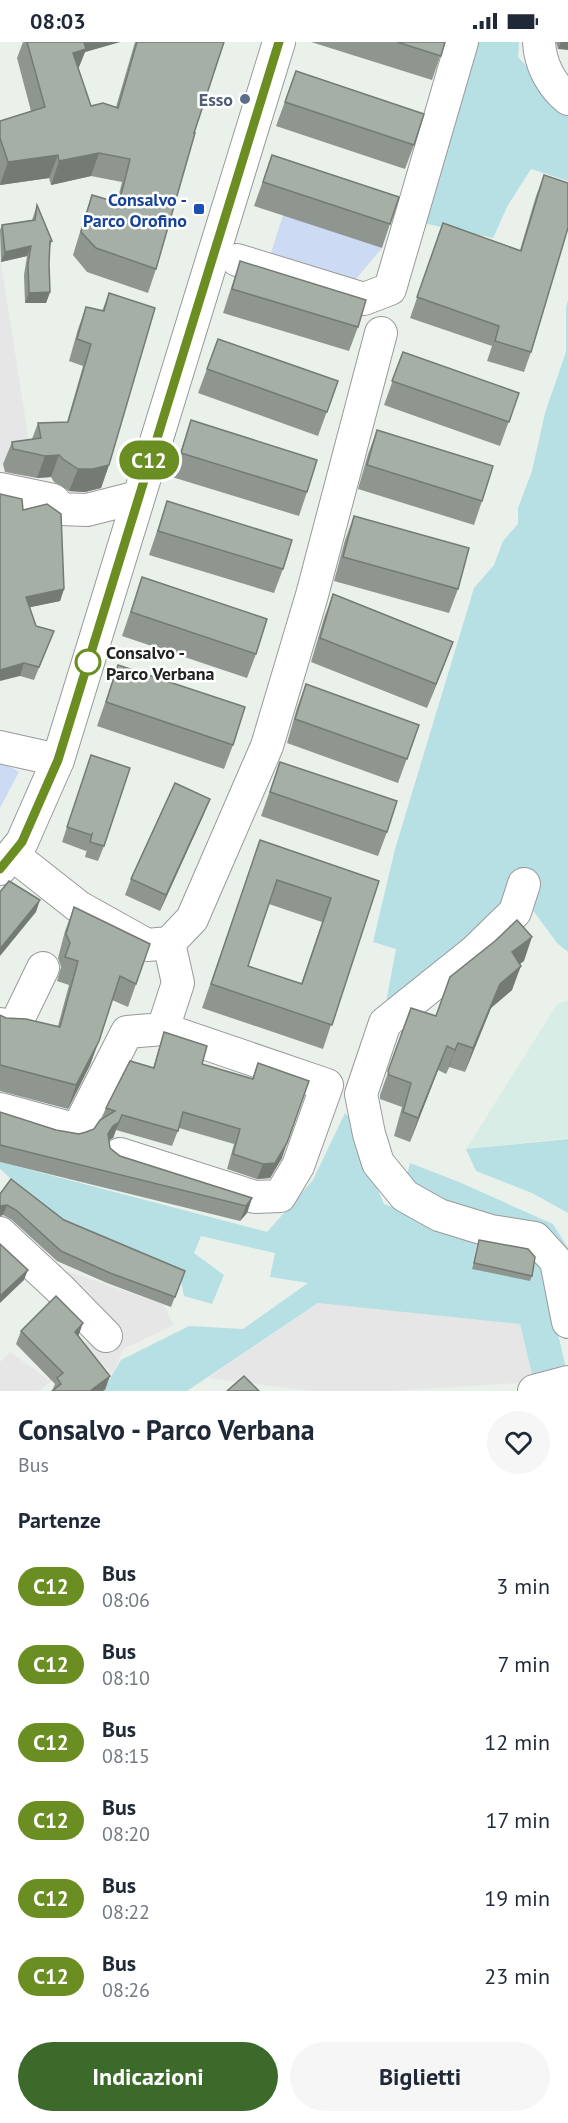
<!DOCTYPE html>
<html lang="it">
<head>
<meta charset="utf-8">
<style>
	:root { --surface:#fff; --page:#f6f6f7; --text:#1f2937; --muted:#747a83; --accent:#3b6a2a }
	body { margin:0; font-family:"PT Sans",sans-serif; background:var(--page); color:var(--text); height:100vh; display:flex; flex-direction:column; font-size:22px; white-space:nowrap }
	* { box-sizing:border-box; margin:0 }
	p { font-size:20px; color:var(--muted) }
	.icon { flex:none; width:33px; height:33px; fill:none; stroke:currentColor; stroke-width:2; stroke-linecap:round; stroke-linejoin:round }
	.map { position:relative; height:1349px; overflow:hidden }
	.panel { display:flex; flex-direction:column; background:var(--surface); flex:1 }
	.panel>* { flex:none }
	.badge { padding:0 12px; border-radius:20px; font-size:21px; line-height:39px }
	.map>.badge { position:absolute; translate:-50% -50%; box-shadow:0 0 0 3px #fff }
	h2 { padding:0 18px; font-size:22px; line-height:54px }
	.round { display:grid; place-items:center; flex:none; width:63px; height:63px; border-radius:32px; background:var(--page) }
	.summary { display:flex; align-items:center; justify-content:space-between; height:102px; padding:0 18px }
	h1 { font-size:28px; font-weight:800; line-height:45px }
	.action { display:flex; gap:12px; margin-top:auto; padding:12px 18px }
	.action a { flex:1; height:69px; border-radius:36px; background:var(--accent); color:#fff; font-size:24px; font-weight:800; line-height:69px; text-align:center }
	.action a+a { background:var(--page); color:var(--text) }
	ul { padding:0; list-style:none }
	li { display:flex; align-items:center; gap:18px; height:78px; padding:0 18px }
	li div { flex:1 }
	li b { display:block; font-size:22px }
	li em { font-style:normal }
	li .badge { min-width:66px; font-weight:700; text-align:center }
	.status { display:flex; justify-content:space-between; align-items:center; height:42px; padding:0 30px; background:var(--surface); direction:ltr }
	.status svg { height:16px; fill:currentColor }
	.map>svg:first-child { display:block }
</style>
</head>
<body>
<div class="status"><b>08:03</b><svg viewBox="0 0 49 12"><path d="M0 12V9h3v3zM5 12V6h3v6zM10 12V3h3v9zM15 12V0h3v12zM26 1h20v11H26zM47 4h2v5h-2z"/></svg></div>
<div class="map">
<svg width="568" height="1349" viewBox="0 0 568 1349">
	<rect width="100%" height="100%" fill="#eaf1eb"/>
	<polygon fill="#d8ede5" points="568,959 568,1096 466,1107 558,961"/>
	<g fill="#b6e0e4">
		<polygon points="478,0 519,0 518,15 534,32 555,63 568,73 568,139 531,127 508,163 493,196 423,181"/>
		<polygon points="568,258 568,910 557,901 529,863 383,977 396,907 373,900 395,807 474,546 494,523 503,499 518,482 518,466 532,429 545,371 566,310 566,266"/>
		<polygon points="345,1071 360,1087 375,1141 384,1162 469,1193 477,1200 472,1226 535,1213 542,1221 567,1331 534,1340 318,1261 187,1349 105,1349 104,1347 121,1318 189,1284 243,1287 308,1241 270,1235 275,1211 201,1194 194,1211 224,1233 212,1262 184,1254 181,1239 56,1177 0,1127 0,1120 267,1190 313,1138"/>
		<polygon points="568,1097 568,1171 532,1151 476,1129 466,1107"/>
		<polygon points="410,1121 459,1140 553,1182 568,1206 568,1231 526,1185 424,1152 406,1137"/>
	</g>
	<g fill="#cddaf4">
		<polygon points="283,173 382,206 355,238 270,214"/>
		<polygon points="0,719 19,730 0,766"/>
	</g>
	<g fill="#e6e6e6">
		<polygon points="0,214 32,419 0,423"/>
		<polygon points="43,1221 163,1262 174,1283 123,1307 113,1332 88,1309 39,1349 0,1349 0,1320 10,1310 49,1338 89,1296 34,1245"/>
		<polygon points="318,1261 520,1282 534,1340 391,1349 311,1349 208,1336"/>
	</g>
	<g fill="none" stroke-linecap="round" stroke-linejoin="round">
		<defs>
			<g id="minor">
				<path d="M539,0C540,22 551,43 568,57"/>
				<polyline points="237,218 364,257 390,247 462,0"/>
				<polyline points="0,447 53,458 61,467 87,468 138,455"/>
				<polyline points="0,705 58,718"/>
				<polyline points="13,813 79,865 147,903 169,901 192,877 267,704 312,553 381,291"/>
				<polyline points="0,827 22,800 58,718 279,0"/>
				<polyline points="524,842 515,870 475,909 385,981 361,1052 369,1092 378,1121 405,1154 439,1173 491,1189 535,1196 556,1219 568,1280"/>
				<polyline points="0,982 15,984 43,926"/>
				<polyline points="0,1067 77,1088 127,990 163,987"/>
				<polyline points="120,1112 255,1155 280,1154 298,1124 327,1043 163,987 178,941 169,901"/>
				<polyline points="0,1191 59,1246 106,1294"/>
				<polyline points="534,1349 568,1340"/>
			</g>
		</defs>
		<use href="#minor" stroke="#999" stroke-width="34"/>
		<use href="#minor" stroke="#fff" stroke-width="32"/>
	</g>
	<g fill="#8e968f" fill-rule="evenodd">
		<polygon points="23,0 120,0 85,10 78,27 91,64 116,65 135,0 224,0 194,91 156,227 148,251 87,230 73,213 84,177 92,153 117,160 122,140 91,134 51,143 49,136 0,143 0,79 31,69 17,16"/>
		<polygon points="311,0 445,0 432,38"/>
		<polygon points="556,0 568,0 558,7"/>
		<polygon points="296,29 414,103 405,127 276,84"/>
		<polygon points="272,113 390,182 382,206 254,164"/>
		<polygon points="544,133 531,310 524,330 487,319 492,304 410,276 443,181 520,208 536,154"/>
		<polygon points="37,163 52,199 50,204 49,222 50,250 46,261 25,261 24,233 27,214 1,220 0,188 2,183 32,178"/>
		<polygon points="240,219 358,285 349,309 223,271 232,243"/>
		<polygon points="109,251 109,423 101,446 85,450 69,449 54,440 51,435 37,436 5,430 3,422 12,400 32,397 38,381 67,380 83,324 69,319 78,287 86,265 102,269"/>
		<polygon points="218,297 338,339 318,394 198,351"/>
		<polygon points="403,310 519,351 500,404 384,363"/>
		<polygon points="191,378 307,450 299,474 172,435"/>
		<polygon points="377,388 482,459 474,483 358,447 368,412"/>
		<polygon points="167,459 283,527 274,551 149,513"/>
		<polygon points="23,468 64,547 60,559 30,565 36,584 54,589 34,638 20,634"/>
		<polygon points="354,474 458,547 449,571 334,539 345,498"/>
		<polygon points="142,535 256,612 247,636 122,594"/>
		<polygon points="333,552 453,600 427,666 311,620 324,576"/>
		<polygon points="118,623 233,703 224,727 97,684"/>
		<polygon points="306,642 419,683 398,741 287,701 297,666"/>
		<polygon points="280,720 387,790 378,814 261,774"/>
		<polygon points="86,728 104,804 98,819 85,815 87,807 86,809 62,800"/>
		<polygon points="204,772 160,869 125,853 131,837"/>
		<path d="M260,798L379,839L323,1007L202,966ZM269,862L322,880L301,942L248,924Z"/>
		<polygon points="74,865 150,902 128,965 112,958 90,1023 68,1067 0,1049 0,973 6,976 58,984 69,943 57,939 61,925 58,916 65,889"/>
		<polygon points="524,919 520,922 512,948 491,966 465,1030 449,1025 446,1032 438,1028 410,1100 394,1094 402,1065 380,1057 380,1053 411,966 436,974"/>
		<polygon points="164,990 202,1022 252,1037 258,1021 282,1116 270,1136 257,1137 227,1127 234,1102 179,1086 172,1104 116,1088 113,1096 109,1098 110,1106 120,1114 252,1156 247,1171 240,1179 0,1120 0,1070 56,1088 79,1092 86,1090 94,1087 102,1077 106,1066 153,1026"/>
		<polygon points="0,1152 185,1229 171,1265 107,1241 57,1219 12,1178 3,1173 0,1174"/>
		<polygon points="479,1198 532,1234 530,1239 472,1227"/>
		<polygon points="21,1289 79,1294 105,1348 52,1349 55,1342 16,1302"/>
	</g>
	<g fill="#747a74">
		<polygon points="78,0 120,0 85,10 77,30 65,35"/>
		<polygon points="561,0 568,0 568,8 558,7"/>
		<polygon points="99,111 91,134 51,143 59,119"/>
		<polygon points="58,113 49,136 0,143 8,120"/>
		<polygon points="31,204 27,214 1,220 5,210"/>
		<polygon points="50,250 46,261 25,261 29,251"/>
		<polygon points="59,413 51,435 37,436 45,414"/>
		<polygon points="109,423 101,446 85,450 69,449 78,427"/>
		<polygon points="64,547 60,559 22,567 26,555"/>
		<polygon points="453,600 444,624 427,666 436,642"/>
		<polygon points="24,621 20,634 0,639 0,628"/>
		<polygon points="210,757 204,772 160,869 166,853"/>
		<polygon points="40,858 36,870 0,914 0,907"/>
		<polygon points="532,895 524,919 503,934 512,910"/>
		<polygon points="521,924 512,948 491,966 465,1030 473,1006 500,942"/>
		<polygon points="99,999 90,1023 68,1067 76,1043"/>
		<polygon points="458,1001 449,1025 446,1032 455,1008"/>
		<polygon points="447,1004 438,1028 410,1100 418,1076"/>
		<polygon points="119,1080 113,1096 108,1099 108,1092 113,1084"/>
		<polygon points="287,1101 282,1116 270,1136 257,1137 263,1122"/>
		<polygon points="252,1156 247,1171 240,1179 246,1164"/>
		<polygon points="7,1163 3,1173 0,1174 0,1164"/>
		<polygon points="28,1228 24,1238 0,1261 0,1254"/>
		<polygon points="83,1281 78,1295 75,1290"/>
		<polygon points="110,1334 105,1348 103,1349 90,1349"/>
	</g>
	<g fill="#a5afa6" stroke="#747a74" stroke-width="1.5" fill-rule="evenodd">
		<polygon points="27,0 84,0 86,7 73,11 91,64 103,61 118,66 137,0 224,0 194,91 195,91 156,227 96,206 81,190 92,153 119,161 130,117 99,111 59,119 58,113 8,120 0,96 0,79 45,65"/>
		<polygon points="397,0 445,0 441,14"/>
		<polygon points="296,29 424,72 414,103 285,60"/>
		<polygon points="272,113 399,155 390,182 263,140"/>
		<polygon points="544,133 568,141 568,186 531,310 495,299 499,284 417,255 443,181 521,209"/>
		<polygon points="37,163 52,199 50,199 49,222 50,250 29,251 28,222 31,204 5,210 2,183 35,178"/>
		<polygon points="240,219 366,258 358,285 232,247"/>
		<polygon points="109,251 155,266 109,423 93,427 78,427 63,417 59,413 45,414 13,407 12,400 41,396 38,381 68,380 91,302 77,297 86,265 104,269"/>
		<polygon points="218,297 338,339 327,370 207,327"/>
		<polygon points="403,310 519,351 509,380 392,339"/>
		<polygon points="191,378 317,418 307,450 181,411"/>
		<polygon points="377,388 493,424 482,459 367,423"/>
		<polygon points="0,452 22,457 23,468 47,462 61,472 64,547 26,555 36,584 54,589 39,625 24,621 0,628"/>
		<polygon points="167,459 292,498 283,527 158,489"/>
		<polygon points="354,474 469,506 458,547 343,515"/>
		<polygon points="142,535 267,577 256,612 131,570"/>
		<polygon points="333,552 453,600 436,642 320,596"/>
		<polygon points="118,623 245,665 233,703 106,660"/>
		<polygon points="306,642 419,683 407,717 295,677"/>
		<polygon points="91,713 130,726 104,804 90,800 92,792 91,793 67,785"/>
		<polygon points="280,720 397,759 387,790 270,750"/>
		<polygon points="175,741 210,757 166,853 131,837"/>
		<path d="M260,798L379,839L332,983L211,942ZM277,838L331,856L302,942L248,924Z"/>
		<polygon points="9,839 40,858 0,907 0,850"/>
		<polygon points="74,865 150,902 136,942 120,934 99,999 76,1043 0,1023 0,973 6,976 26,977 60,985 78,919 65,915 70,901 66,892"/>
		<polygon points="517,878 532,895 512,910 521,924 500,942 473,1006 458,1001 455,1008 447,1004 418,1076 403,1070 411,1041 389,1033 388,1029 411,966 436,974 450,935 495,899"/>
		<polygon points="164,990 207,1004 202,1022 253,1037 258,1021 309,1039 287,1101 275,1121 263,1122 233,1112 240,1087 183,1070 178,1089 122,1073 119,1080 113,1084 108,1092 110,1106 120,1114 252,1156 246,1164 0,1103 0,1070 56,1088 79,1092 86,1090 94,1087 100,1078 115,1069 106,1066 130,1019 154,1026"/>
		<polygon points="11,1137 64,1178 185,1229 175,1255 110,1231 61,1209 16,1168 7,1163 0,1164 0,1152"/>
		<polygon points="479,1198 528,1207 535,1215 532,1234 474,1221"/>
		<polygon points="0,1202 28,1228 0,1254"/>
		<polygon points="56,1254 83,1281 75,1290 110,1334 90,1349 52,1349 61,1342 57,1336 63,1331 21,1289"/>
		<polygon points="244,1334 259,1349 227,1349"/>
	</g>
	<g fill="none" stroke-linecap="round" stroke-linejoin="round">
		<defs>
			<polyline id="line" points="0,827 22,800 58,718 279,0"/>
		</defs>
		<use href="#line" stroke="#fff" stroke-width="14"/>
		<use href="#line" stroke="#6b8e23" stroke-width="9"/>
	</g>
	<circle fill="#5c6f8a" stroke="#fff" stroke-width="2" cx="245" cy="57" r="6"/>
	<rect fill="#1a4fb4" stroke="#fff" stroke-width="2" x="193" y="161" width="12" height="12" rx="3"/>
	<circle fill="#fff" stroke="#6b8e23" stroke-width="3" cx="88" cy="620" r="12"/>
	<g text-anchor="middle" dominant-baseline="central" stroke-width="5" stroke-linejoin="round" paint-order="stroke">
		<g font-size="18" font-weight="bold" fill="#4e5e75" stroke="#fff" text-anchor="end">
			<text x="233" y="57">Esso</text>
		</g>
		<g font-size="18" font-weight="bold" fill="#164399" stroke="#fff" text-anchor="end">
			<text x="187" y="157">Consalvo -<tspan x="187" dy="21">Parco Orofino</tspan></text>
		</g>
		<g font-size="18" font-weight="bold" fill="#222" stroke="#fff" text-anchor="start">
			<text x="106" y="610">Consalvo -<tspan x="106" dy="21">Parco Verbana</tspan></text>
		</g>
	</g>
</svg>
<b class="badge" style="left:149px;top:418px;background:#6b8e23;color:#fff">C12</b>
</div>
<section class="panel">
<div class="summary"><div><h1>Consalvo - Parco Verbana</h1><p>Bus</p></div><a class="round"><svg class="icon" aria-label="heart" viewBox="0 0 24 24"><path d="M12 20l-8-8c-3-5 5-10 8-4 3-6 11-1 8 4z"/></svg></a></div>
<h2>Partenze</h2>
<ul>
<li><span class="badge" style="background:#6b8e23;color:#fff">C12</span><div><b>Bus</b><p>08:06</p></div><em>3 min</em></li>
<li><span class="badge" style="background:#6b8e23;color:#fff">C12</span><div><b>Bus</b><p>08:10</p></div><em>7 min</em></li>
<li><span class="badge" style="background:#6b8e23;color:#fff">C12</span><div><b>Bus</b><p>08:15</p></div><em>12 min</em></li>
<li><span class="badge" style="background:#6b8e23;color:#fff">C12</span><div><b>Bus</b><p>08:20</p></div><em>17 min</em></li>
<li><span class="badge" style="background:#6b8e23;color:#fff">C12</span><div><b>Bus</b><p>08:22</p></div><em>19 min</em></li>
<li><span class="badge" style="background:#6b8e23;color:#fff">C12</span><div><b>Bus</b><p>08:26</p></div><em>23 min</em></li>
</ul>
<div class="action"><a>Indicazioni</a><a>Biglietti</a></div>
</section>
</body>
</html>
